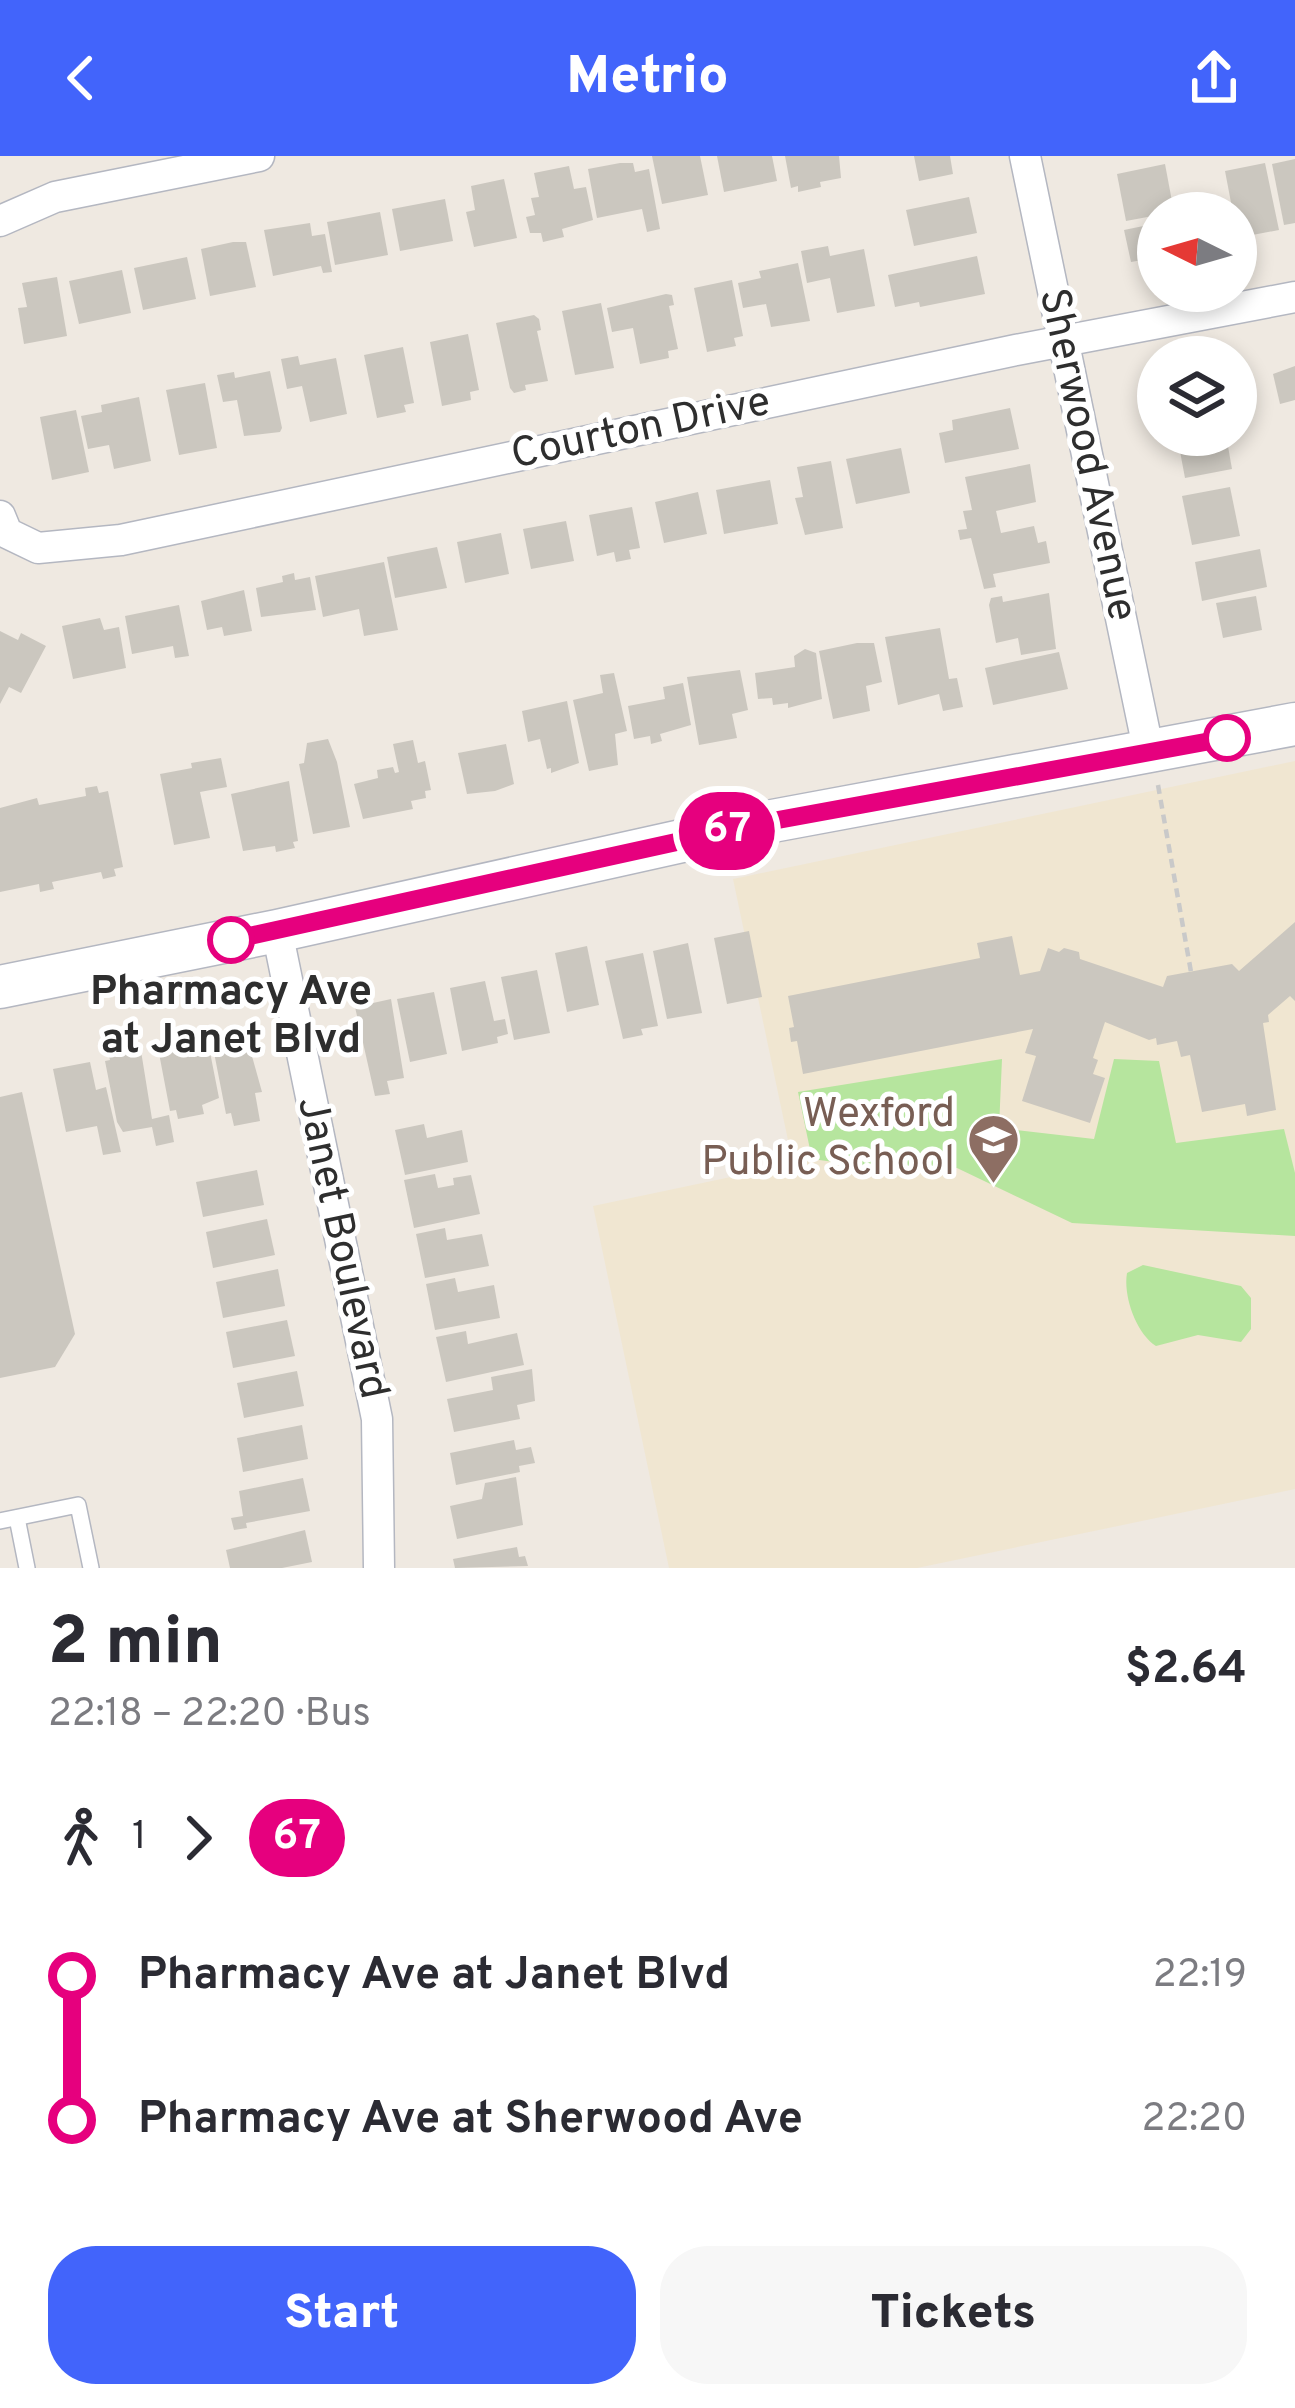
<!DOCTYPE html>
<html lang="en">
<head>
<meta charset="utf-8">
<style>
	:root { --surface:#fff; --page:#f7f7f7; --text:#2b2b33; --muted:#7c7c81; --accent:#4264fb }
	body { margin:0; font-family:Overpass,sans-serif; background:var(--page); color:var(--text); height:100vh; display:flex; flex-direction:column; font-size:45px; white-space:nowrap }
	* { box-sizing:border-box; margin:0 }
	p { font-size:39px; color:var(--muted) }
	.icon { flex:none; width:66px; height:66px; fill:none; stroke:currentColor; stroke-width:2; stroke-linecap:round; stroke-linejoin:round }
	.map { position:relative; height:1412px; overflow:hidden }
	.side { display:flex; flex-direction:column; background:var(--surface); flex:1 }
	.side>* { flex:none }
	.badge { padding:0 24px; border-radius:39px; font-size:42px; line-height:78px }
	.needle { width:78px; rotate:275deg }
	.fabs { position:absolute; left:1137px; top:36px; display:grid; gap:24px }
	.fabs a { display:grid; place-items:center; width:120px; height:120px; border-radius:50%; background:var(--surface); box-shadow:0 6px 18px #0003; font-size:60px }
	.map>.badge { position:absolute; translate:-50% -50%; box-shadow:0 0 0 6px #fff }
	.legs { display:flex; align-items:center; gap:18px; height:132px; padding:0 48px; font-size:39px }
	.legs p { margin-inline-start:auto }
	.summary { display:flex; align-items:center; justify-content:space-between; height:204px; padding:0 48px }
	h1 { font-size:66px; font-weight:800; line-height:90px }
	.primary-button { display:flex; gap:24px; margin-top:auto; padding:24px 48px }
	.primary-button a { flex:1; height:138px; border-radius:48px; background:var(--accent); color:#fff; font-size:48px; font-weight:800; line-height:138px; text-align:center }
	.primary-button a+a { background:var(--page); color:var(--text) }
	ul { padding:0 48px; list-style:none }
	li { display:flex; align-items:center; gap:42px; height:144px; font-size:45px }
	li i { display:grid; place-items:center; width:18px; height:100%; margin:0 15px; background:currentColor }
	li i::after { content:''; width:30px; height:30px; margin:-15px; border:9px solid; border-radius:50%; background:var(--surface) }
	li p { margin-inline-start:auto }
	li:first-child i { background:linear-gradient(#0000 50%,currentColor 0) }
	li:last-child i { background:linear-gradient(currentColor 50%,#0000 0) }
	header { display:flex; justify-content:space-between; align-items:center; height:156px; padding:0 48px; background:var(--accent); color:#fff; font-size:54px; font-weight:800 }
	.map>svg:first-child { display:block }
</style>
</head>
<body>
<header><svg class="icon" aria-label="back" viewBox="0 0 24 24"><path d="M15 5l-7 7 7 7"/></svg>Metrio<svg class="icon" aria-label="share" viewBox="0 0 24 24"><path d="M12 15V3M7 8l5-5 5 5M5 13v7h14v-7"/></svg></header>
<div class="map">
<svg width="1295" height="1412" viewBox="0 0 1295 1412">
	<rect width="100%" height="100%" fill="#efe9e1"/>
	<polygon fill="#f0e6d1" points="1295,605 1295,1333 917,1412 669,1412 593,1050 793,1008 733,723"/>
	<g fill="#b6e59e">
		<polygon points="1002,903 999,972 1094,983 1114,903 1159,905 1176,987 1284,973 1295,1017 1295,1080 1072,1067 957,1012 886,1013 812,1003 798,936"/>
		<path d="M1143,1109L1241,1130L1251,1142V1173L1241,1186L1198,1179L1156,1190C1136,1177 1123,1140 1127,1117Z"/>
	</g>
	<g fill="#cbc7bf">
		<polygon points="652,0 700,0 708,39 662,48"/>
		<polygon points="717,0 772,0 777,25 724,36"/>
		<polygon points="785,0 839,0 841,22 820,26 821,31 798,36 798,30 791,32"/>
		<polygon points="914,0 950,0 953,18 919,25"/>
		<polygon points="1295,3 1295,67 1284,69 1272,8"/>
		<polygon points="620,7 633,7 635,16 649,13 660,73 647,76 642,53 597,62 588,13"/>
		<polygon points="1265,7 1279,74 1247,80 1243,61 1236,62 1233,57 1225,15"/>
		<polygon points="1165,8 1174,56 1126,65 1117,18"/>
		<polygon points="569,10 574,33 586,31 593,64 562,73 564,81 543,86 541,77 530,77 526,61 535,59 531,42 539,41 534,17"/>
		<polygon points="504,23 517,82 474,91 466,56 475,54 471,30"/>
		<polygon points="969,41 977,77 914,90 906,54"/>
		<polygon points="445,43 453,85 400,95 392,53"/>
		<polygon points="380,56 388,99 335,109 327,66"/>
		<polygon points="310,67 312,80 325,78 332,116 323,117 321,110 273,120 264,74"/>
		<polygon points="1158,67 1158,110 1150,111 1148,103 1131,106 1124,74"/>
		<polygon points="233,86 246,86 256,131 210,140 201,93"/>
		<polygon points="828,90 830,100 864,93 875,150 837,157 830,122 807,127 801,95"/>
		<polygon points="977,100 985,138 920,151 919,146 895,151 888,119"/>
		<polygon points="187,101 196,143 143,154 134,112"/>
		<polygon points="798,107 810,165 771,171 766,148 743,152 738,127 761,122 759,115"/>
		<polygon points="122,114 131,157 79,168 69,125"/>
		<polygon points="57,121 67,180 24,188 18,152 27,151 22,127"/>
		<polygon points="732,124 743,180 734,182 736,190 707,196 694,132"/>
		<polygon points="666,138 672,139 674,149 669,150 678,193 668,195 669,202 640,208 633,172 612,176 607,152"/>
		<polygon points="601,147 614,212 575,219 562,155"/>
		<polygon points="534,159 539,163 541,174 537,175 548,225 525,229 526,234 514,237 510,232 496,167"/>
		<polygon points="468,178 479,234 470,236 471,244 442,250 430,186"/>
		<polygon points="403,191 414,247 404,249 406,256 377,262 364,199"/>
		<polygon points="298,200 300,209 336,202 347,258 310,266 302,230 287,233 281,203"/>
		<polygon points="1295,210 1295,244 1280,248 1273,218"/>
		<polygon points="270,215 282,272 280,276 244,280 237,244 223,246 217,219 234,216 235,222"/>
		<polygon points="205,227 217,292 179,299 166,234"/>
		<polygon points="139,241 151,305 114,313 109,289 88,293 81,260 102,256 101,249"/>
		<polygon points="1010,252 1019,293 945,307 939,277 953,274 952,264"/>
		<polygon points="76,254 89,316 52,324 40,261"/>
		<polygon points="1177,279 1226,279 1232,313 1185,322"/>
		<polygon points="901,292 910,337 856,348 846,303"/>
		<polygon points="831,305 843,372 805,379 795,342 803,341 797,311"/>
		<polygon points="1030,308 1036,346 996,355 1001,377 1034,370 1038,387 1046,385 1050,407 993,418 996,431 984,433 971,382 960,384 958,374 967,373 963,355 972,354 965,321"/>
		<polygon points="770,324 778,368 724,378 716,334"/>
		<polygon points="1230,331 1240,380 1192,389 1182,340"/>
		<polygon points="698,336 707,378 664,387 655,346"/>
		<polygon points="632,351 640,392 629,394 631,403 616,406 614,396 597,400 589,359"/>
		<polygon points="566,365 574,405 531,413 523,373"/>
		<polygon points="501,377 509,418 465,427 457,386"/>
		<polygon points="437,391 447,432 395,442 387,401"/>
		<polygon points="1260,393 1267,431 1202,445 1195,406"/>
		<polygon points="384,406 398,474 364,480 359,453 323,461 315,420"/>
		<polygon points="294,417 295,424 310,421 316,454 261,461 256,432 283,426 282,420"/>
		<polygon points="244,434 252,475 224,480 222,471 207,474 201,445"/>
		<polygon points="1049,437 1056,493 1021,499 1018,482 996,487 989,449 991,442 1002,440 1003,446"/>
		<polygon points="1256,440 1262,474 1223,482 1216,447"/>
		<polygon points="179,449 189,500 175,502 173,490 132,498 125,460"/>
		<polygon points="100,462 104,474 119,471 126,512 73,523 62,470"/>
		<polygon points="940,472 949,523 957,522 963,551 943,555 939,538 898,549 885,481"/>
		<polygon points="0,475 18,484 21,477 46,490 21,537 9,531 0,548"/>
		<polygon points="857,487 874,487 882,526 866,530 870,555 833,563 819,495"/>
		<polygon points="805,493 816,497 822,543 788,552 788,547 773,549 772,542 758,543 755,517 795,511 794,500"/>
		<polygon points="1059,496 1068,533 993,549 985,512"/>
		<polygon points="740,514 748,554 732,558 737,582 699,589 687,521"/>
		<polygon points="614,517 627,575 615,578 618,609 589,615 573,544 603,537 600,519"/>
		<polygon points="683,527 691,569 660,578 662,585 651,588 650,580 634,583 628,550 665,543 663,531"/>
		<polygon points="567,545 579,607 551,617 551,612 547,613 540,583 528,586 522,555"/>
		<polygon points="328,583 337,606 350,671 313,678 299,608 304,607 307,587"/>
		<polygon points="413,584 418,607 425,605 431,634 425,635 426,642 411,645 413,653 363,663 354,628 378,622 377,614 393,611 395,617 399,616 393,588"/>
		<polygon points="506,588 514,628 495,635 467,638 458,597"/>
		<polygon points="221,602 227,631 200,636 210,682 174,689 160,618 192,612 191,607"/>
		<polygon points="289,625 298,685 293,686 295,692 276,696 275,690 243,695 231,638"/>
		<polygon points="97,630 99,637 108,635 123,711 114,713 116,720 103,723 101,716 52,726 54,733 40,736 39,728 0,736 0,652 37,642 39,649 86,640 85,632"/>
		<polygon points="1295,766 1295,845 1290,840 1268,859 1269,866 1263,867 1276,954 1247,960 1245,948 1202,956 1190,899 1181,901 1177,885 1157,889 1156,882 1149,884 1105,866 1093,902 1098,904 1093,918 1105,922 1090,967 1022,945 1036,900 1025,897 1033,873 803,918 797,885 791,886 789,872 794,871 788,840 980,802 977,787 1012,780 1020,819 1040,815 1048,792 1059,796 1064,792 1079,796 1080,803 1163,831 1167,820 1232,808 1239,815"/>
		<polygon points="749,775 762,841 727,848 714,782"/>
		<polygon points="688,787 702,857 667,863 653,795"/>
		<polygon points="587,790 599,849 567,856 555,797"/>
		<polygon points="643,797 658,870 641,873 643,879 623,883 605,805"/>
		<polygon points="537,814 550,877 514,884 501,821"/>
		<polygon points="485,825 494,865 505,863 508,878 497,881 498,887 462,895 450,832"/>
		<polygon points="434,836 447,898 410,906 397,843"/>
		<polygon points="391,843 404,922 387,925 390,938 375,940 355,851"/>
		<polygon points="245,875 262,936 255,937 260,965 234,970 231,957 226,958 211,881"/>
		<polygon points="193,882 195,894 209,891 219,942 202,949 204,958 178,963 176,954 170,955 158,892"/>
		<polygon points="136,889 137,896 141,895 152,963 169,959 174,986 156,990 152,971 123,976 117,966 105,905 110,904 108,895"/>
		<polygon points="90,906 96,934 106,931 121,996 103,999 97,970 66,976 53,913"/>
		<polygon points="22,936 75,1178 55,1211 0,1222 0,941"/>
		<polygon points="424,968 427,982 462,974 468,1006 405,1019 395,974"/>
		<polygon points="257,1014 264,1049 203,1061 196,1026"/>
		<polygon points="435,1018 438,1032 454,1029 453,1022 471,1019 480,1058 414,1072 404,1024"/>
		<polygon points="267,1063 275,1099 213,1112 206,1076"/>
		<polygon points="445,1072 447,1084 482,1078 489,1110 425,1122 416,1078"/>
		<polygon points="278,1113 285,1150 223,1162 216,1126"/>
		<polygon points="455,1122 458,1136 494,1129 500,1162 435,1174 426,1128"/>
		<polygon points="287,1164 295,1200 233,1212 226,1176"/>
		<polygon points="466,1175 468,1188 517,1177 524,1209 446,1226 436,1181"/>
		<polygon points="532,1213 535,1245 517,1249 520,1263 454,1276 447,1243 493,1234 491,1221"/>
		<polygon points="297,1215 304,1250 244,1262 237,1227"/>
		<polygon points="302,1269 308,1303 243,1316 237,1282"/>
		<polygon points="514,1284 516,1294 531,1291 535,1307 519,1310 520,1316 456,1329 450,1297"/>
		<polygon points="516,1321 523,1369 457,1383 450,1350 482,1343 485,1327"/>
		<polygon points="303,1322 310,1355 246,1367 247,1372 234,1374 231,1362 243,1360 239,1335"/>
		<polygon points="305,1374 312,1406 282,1412 230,1412 226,1394"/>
		<polygon points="517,1391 519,1401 525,1400 528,1410 455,1412 453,1403"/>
	</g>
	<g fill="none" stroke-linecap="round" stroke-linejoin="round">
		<defs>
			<g id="lane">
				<polyline points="17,1362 27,1412"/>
				<polyline points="0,1365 78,1349 91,1412"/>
			</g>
			<g id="street">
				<polyline points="1025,0 1149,597"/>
				<polyline points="0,65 55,41 259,0"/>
				<polyline points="0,360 7,377 38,392 121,384 1016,194 1295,141"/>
				<polyline points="277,775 377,1263 379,1412"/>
			</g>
			<polyline id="secondary" points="0,831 277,775 767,666 1295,568"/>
		</defs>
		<use href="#lane" stroke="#b4b7c1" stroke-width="18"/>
		<use href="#street" stroke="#b4b7c1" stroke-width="33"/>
		<use href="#secondary" stroke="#b4b7c1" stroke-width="45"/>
		<polyline stroke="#c9c9c9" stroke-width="4.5" stroke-dasharray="9 6" stroke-linecap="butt" points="1158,629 1191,816"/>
		<use href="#lane" stroke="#fff" stroke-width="15"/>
		<use href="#street" stroke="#fff" stroke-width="30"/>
		<use href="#secondary" stroke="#fff" stroke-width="42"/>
	</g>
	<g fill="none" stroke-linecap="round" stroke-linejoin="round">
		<defs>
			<polyline id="line-1" points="231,784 767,666 1227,582"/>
		</defs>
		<use href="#line-1" stroke="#fff" stroke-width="27"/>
		<use href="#line-1" stroke="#e6007e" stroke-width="18"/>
	</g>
	<defs>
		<symbol id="school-pin" viewBox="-11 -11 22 30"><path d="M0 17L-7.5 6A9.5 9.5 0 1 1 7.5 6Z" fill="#8d6e63" stroke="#fff"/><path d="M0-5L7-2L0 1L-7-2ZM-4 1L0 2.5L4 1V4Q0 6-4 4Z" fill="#fff"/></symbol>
	</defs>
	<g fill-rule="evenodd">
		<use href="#school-pin" x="964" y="954" width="59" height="81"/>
	</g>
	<g fill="#fff" stroke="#e6007e" stroke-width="6">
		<circle cx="1227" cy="582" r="21"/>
		<circle cx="231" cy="784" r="21"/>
	</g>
	<g text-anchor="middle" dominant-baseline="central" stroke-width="10" stroke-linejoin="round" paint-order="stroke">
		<g font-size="42" fill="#2e2e2e" stroke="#fff">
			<text transform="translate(641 274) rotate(-12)">Courton Drive</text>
			<text transform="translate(1086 299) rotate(78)">Sherwood Avenue</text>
			<text transform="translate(341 1092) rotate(78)">Janet Boulevard</text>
		</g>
		<g font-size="42" font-weight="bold" fill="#2e2e2e" stroke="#fff">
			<text x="231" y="837">Pharmacy Ave<tspan x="231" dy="48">at Janet Blvd</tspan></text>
		</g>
		<g font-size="42" fill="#785e54" stroke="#fff" text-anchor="end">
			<text x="955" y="959">Wexford<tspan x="955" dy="48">Public School</tspan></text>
		</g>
	</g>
</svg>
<div class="fabs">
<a><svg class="needle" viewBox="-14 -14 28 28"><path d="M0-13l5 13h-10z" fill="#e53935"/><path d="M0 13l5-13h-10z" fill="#7c7c81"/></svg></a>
<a><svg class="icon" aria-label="layers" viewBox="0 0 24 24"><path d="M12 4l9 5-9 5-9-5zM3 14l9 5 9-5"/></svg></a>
</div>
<b class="badge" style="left:727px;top:675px;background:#e6007e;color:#fff">67</b>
</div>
<section class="side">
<div class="summary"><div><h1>2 min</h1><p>22:18 – 22:20 · Bus</p></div><b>$2.64</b></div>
<div class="legs"><svg class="icon" aria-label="walk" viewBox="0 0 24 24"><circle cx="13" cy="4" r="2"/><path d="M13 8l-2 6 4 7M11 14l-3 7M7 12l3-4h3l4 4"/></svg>1<svg class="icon" aria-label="forward" viewBox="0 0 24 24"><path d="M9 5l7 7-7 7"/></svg><b class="badge" style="background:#e6007e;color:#fff">67</b></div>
<ul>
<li><i style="color:#e6007e"></i><b>Pharmacy Ave at Janet Blvd</b><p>22:19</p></li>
<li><i style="color:#e6007e"></i><b>Pharmacy Ave at Sherwood Ave</b><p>22:20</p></li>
</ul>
<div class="primary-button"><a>Start</a><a>Tickets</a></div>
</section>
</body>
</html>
